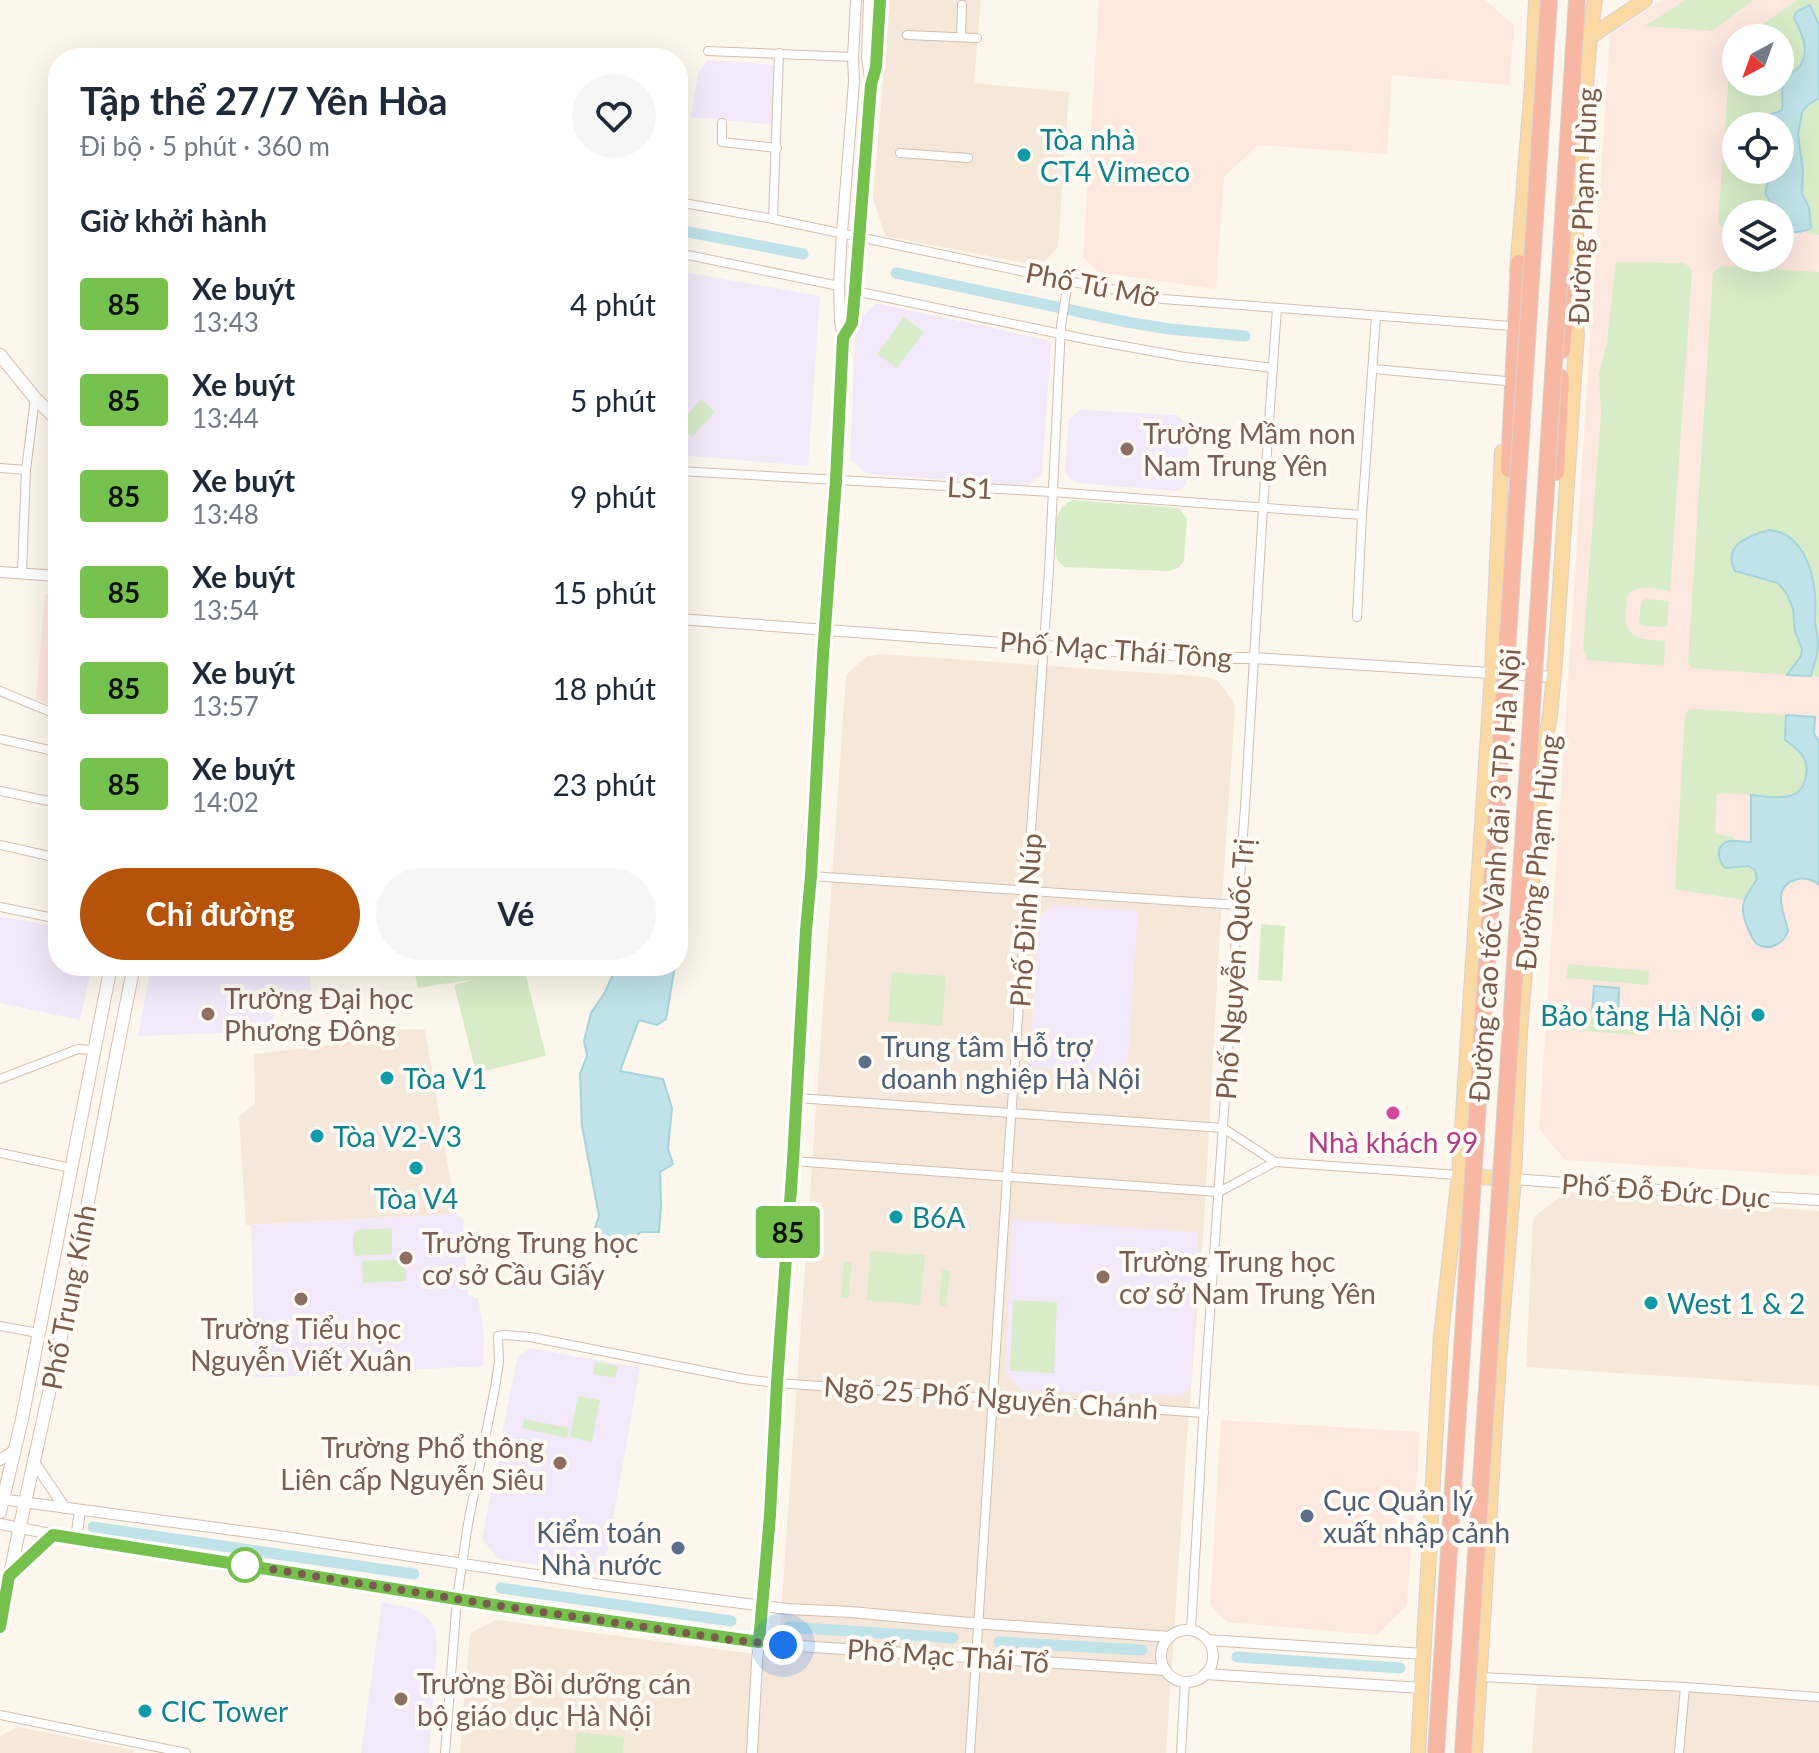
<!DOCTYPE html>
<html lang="vi">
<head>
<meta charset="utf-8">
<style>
	:root { --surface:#fff; --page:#f6f6f7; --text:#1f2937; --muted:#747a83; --accent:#b45309 }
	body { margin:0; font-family:Lato,sans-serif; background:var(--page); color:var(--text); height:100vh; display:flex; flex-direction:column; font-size:30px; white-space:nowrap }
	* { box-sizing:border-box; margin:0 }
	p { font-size:26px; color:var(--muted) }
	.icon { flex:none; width:44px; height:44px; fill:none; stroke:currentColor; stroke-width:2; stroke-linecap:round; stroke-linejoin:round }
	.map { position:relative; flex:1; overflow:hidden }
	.drawer { position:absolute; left:48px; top:48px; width:640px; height:928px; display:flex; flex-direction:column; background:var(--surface); border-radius:32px; box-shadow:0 8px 32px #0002 }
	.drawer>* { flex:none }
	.badge { padding:0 16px; border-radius:6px; font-size:28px; line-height:52px }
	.needle { width:52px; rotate:221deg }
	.controls { position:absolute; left:1722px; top:24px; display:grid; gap:16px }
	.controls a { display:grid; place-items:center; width:72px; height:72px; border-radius:50%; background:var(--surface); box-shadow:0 8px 32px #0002; font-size:40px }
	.you { position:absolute; width:40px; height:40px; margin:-20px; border:6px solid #fff; border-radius:50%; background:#1a73e8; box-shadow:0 0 0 12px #1a73e833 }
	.map>.badge { position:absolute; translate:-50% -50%; box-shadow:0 0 0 4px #fff }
	h2 { padding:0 32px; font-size:30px; line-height:72px }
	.round { display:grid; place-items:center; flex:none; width:84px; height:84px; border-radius:42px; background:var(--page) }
	.headline { display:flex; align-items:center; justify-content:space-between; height:136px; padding:0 32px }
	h1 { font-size:38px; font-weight:700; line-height:60px }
	.primary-button { display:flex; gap:16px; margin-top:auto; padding:16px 32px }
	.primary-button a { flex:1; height:92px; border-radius:48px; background:var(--accent); color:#fff; font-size:32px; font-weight:700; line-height:92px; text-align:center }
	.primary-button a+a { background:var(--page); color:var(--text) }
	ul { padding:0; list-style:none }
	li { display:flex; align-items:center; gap:24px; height:96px; padding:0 32px }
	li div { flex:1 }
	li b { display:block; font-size:30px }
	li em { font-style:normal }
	li .badge { min-width:88px; font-weight:700; text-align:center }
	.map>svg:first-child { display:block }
</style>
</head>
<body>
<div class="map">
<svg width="1819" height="1753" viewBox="0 0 1819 1753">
	<rect width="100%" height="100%" fill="#fdf6ec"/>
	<g fill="#f5e8da">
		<polygon points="890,0 981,0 974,83 1069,92 1058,247 1041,266 885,236 873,198"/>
		<polygon points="881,654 1209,677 1218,681 1233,701 1235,709 1220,930 1204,1223 1187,1439 1166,1753 460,1753 470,1633 496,1620 778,1657 846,675 867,656"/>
		<polygon points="425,1029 456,1214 246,1225 239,1117 255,1103 254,1054 325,1046 353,1030"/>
		<polygon points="1566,1192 1819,1211 1819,1386 1526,1367 1533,1218"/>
		<polygon points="1537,1681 1819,1699 1819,1753 1532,1753"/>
		<polygon points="18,1727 134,1750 133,1753 0,1753 0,1736"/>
	</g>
	<g fill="#fde8e0" fill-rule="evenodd">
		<polygon points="1099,0 1485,0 1514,25 1509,85 1392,75 1387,154 1258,145 1224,177 1216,289 1098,272 1083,257"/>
		<path d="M1662,0H1819V1176L1565,1160L1539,1129L1610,35ZM1736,38H1780V82H1736ZM1736,126H1780V170H1736ZM1736,214H1780V258H1736Z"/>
		<polygon points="45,594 58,595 58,709 36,698"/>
		<polygon points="1221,1420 1420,1432 1407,1605 1377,1635 1227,1622 1210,1605"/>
	</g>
	<g fill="#f3e8fa">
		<polygon points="707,60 774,65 773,125 691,117 698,74"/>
		<polygon points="678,271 820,296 808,466 678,455"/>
		<polygon points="876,303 1051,341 1042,474 1027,486 867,474 850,459 856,323"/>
		<polygon points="1080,410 1178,415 1189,429 1186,485 1177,491 1078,483 1071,480 1066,474 1065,468 1069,419"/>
		<polygon points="1053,905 1138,911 1127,1073 1029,1067 1040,916"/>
		<polygon points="0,916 58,927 58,966 92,966 80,1020 0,1003"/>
		<polygon points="151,966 309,966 311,993 273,998 273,1031 138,1036"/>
		<polygon points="456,1214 463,1219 468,1295 478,1298 484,1335 483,1366 255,1378 251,1225"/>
		<polygon points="1012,1220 1198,1232 1191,1387 1181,1396 1023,1391 1005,1372"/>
		<polygon points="530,1348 640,1368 603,1575 498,1559 482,1539 517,1358"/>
		<polygon points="382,1602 415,1609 428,1618 435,1629 437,1646 429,1753 361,1753"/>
	</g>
	<g fill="#d8ecc9">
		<polygon points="1686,0 1754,0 1712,31 1645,26"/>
		<path d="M1798,0H1819V25L1810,6L1796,12L1794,18C1801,34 1811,49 1800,66C1796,71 1789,73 1786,78C1780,86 1784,100 1782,110L1773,115L1767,116L1755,124V126H1736V170H1771L1765,193L1775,210L1776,214H1736V228H1723L1718,222L1729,74L1731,59L1736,46V82H1780V38H1742Z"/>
		<path d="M1819,98V235L1809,234L1806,231L1811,228C1808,216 1802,203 1802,191C1802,182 1804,174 1802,165C1799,140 1792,112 1819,98Z"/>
		<path d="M1616,262L1683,263L1689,266L1692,271L1670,591C1660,590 1641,585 1632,591C1626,595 1627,602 1626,608C1623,640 1639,639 1665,641L1664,666L1588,660L1583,649L1601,414L1599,374L1607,342Z"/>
		<path d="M1722,266L1819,272V677L1811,676C1813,666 1818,655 1818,646C1819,638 1815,630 1815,622C1814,611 1816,601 1815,591C1808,539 1778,511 1733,549L1743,574C1754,577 1769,577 1779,584C1794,596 1792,614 1795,630C1797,639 1804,644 1801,654C1799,661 1791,668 1787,675L1692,668L1688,662L1713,272Z"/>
		<polygon points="904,317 924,332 897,368 877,354"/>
		<polygon points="701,399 715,412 692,437 678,425"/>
		<path d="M1073,500L1179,508L1187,519L1184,561L1178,568L1168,571L1064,567L1057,560L1056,554C1056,533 1050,510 1073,500Z"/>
		<polygon points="1645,599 1669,601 1667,627 1643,626 1639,624 1641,602"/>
		<path d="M1695,709L1786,715L1785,740C1791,745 1801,751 1804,758C1813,775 1803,794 1785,797L1717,793L1715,834L1733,837V840L1724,843L1748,866L1755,870L1757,879L1744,900L1675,889L1685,714L1689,710Z"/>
		<polygon points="1261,924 1285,926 1282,981 1258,980"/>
		<polygon points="1568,964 1649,971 1648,985 1566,978"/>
		<polygon points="413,966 562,966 525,972 546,1056 476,1073 454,985 476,979 418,988"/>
		<polygon points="892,972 946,976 942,1026 888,1021"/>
		<polygon points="1564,1015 1646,1021 1645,1036 1563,1029"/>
		<path d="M392,1228V1254L355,1256C354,1248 350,1237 357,1230Z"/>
		<polygon points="870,1251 925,1255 920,1305 867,1300"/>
		<polygon points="405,1259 406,1281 363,1283 362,1261"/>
		<polygon points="844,1262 852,1263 848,1298 841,1297"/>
		<polygon points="942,1270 950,1271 946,1306 939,1305"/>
		<polygon points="1013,1300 1057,1302 1054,1373 1010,1371"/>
		<polygon points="595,1362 618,1366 615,1378 593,1374"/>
		<polygon points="578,1396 600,1400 592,1442 570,1437"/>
		<polygon points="524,1419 569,1428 567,1438 522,1428"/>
		<polygon points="577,1732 624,1737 623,1753 575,1753"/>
	</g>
	<g fill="#bfe3e8" stroke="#a5d3da" stroke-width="2">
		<path d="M1810,5L1819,25V98L1808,105L1802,112L1798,135L1803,170L1802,194L1809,207L1811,228C1802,233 1789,234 1780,228V214H1776L1775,210L1765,193L1771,170H1780V126H1755L1757,120L1782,110C1784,100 1779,86 1786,78C1789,73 1796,71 1800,66C1811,49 1801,33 1794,18L1796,12Z"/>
		<path d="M1769,530C1800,532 1813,567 1815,595C1816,604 1815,612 1815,621C1815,629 1819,637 1818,646C1818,656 1813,666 1811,676L1787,675L1801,656L1802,649L1795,631L1793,609L1787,594L1778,583L1735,571C1722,545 1748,536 1769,530Z"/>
		<path d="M1786,715L1815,717L1814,734L1819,741V885C1812,879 1804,877 1795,880C1770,888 1785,914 1788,931C1784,943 1770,952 1757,944C1751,939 1742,916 1743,908C1743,897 1752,888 1757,879L1755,870L1748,866L1725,868C1717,859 1715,844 1730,841C1737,840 1745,842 1751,842V795C1763,796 1779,799 1790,796C1805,793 1810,771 1804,758C1801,751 1792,745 1785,740Z"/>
		<polygon points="617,966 675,966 666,1019 657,1025 639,1020 620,1071 663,1079 672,1108 668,1149 673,1164 660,1172 661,1204 659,1232 641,1232 629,1241 608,1241 594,1231 599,1216 582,1126 580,1074 587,1056 584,1041 591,1013 604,994"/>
		<polygon points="1594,986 1619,988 1618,1014 1592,1012"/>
	</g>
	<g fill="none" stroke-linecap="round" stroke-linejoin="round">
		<g stroke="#bfe3e8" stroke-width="11">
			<polyline points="678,230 803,254"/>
			<polyline points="896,273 1127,322 1169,329 1245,336"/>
			<polyline points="93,1527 414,1574"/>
			<polyline points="501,1588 731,1621"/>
			<polyline points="789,1627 953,1638"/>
			<polyline points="999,1642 1142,1650"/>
			<polyline points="1237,1657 1400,1668"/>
		</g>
		<defs>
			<g id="minor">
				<polyline points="907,35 977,38"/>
				<polyline points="961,37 962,5"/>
				<polyline points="708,51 853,57"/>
				<polyline points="722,123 722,142 777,148"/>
				<polyline points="900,153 968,158"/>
				<polyline points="678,202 773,219 1068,281 1163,299 1511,326"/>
				<polyline points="773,219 779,53"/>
				<polyline points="678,253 839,286"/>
				<polyline points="855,291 1085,339 1184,357 1273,368"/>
				<polyline points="1374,369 1506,381"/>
				<polyline points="0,468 26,470"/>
				<polyline points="678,471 1052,492 1362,515"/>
				<polyline points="22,573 26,470 35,398"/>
				<polyline points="1357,617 1362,515 1376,316"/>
				<polyline points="0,691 58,715"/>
				<polyline points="0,739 58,752"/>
				<polyline points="0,791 58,803"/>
				<polyline points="0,845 58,858"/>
				<polyline points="811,876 1238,905"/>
				<polyline points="0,907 58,919"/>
				<polyline points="0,1079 78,1049 93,1050"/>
				<polyline points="797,1098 1223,1128 1275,1162 1459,1175"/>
				<polyline points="0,1153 71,1168"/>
				<polyline points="793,1161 1219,1192 1275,1162"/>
				<polyline points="0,1326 38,1333"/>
				<polyline points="1191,1630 1205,1386 1246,792 1263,508 1277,308"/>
				<polyline points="1480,1677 1685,1687 1819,1697"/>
				<polyline points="0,1715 186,1753"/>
				<polyline points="445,1753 457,1598 468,1524 495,1388 499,1361 498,1336 505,1335 530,1337 744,1379 777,1383 1204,1413"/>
				<polyline points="970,1753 1007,1176 1049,571 1061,326 1068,281"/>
				<polyline points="1181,1753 1185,1681"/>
				<polyline points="1679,1753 1685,1687"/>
			</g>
			<g id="tertiary">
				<polyline points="869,0 867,58 870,78"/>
				<polyline points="843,338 852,323 855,291 871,85 876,67 880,0"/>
				<polyline points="0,572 58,576"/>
				<polyline points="678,619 1209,658 1254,658 1554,677"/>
				<polyline points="1514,1179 1699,1193 1819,1200"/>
				<polyline points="0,1460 13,1451"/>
				<polyline points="34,1462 65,1508"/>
				<polyline points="0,1499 278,1536 609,1586 787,1609 851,1612 958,1622 1170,1637"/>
				<polyline points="0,1524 76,1539 424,1594 733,1640 783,1645 1166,1670"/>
				<polyline points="76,1539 80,1511"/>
				<polyline points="9,1576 53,1535"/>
				<circle cx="1187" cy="1656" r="26"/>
				<polyline points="1208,1640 1424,1654"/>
				<polyline points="1205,1674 1422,1688"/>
				<polyline points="752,1753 757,1662 770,1515 777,1383 793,1161 806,930 814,841 823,655 836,480 843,338 840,321 839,286 842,233 854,82 853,57 856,0"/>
			</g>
			<g id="secondary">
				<polyline points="0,355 35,398 58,421"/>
				<polyline points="0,1512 22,1419 111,966"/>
				<path d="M0,1627C19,1521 45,1417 66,1312C90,1197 110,1081 134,966"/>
			</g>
			<g id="primary">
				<polyline points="1590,37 1645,0"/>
				<polyline points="1517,272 1532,85 1536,0"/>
				<polyline points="1463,1176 1510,1179"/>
				<polyline points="1418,1753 1441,1336 1459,1175 1492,673 1502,452"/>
				<polyline points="1475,1753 1499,1360 1514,1179 1520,1032 1542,760 1550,716 1555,662 1577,334 1573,285 1583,122 1590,37 1595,0"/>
			</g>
			<g id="motorway">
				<polyline points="1562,350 1563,334 1573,285"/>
				<polyline points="1509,469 1519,263"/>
				<polyline points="1556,472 1561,378"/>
			</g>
		</defs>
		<use href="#minor" stroke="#d1beb0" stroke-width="10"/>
		<use href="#tertiary" stroke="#d1beb0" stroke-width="12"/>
		<use href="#secondary" stroke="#d6c0b0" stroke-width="14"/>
		<use href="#primary" stroke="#dad1cd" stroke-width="16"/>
		<use href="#motorway" stroke="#dad1cd" stroke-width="18"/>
		<use href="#minor" stroke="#fff" stroke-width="8"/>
		<use href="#tertiary" stroke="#fff" stroke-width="10"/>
		<use href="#secondary" stroke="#fff" stroke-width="12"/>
		<use href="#primary" stroke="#fbd9a5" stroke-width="14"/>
		<use href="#motorway" stroke="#f7b7a3" stroke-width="16"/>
		<defs>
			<g id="motorway-bridge">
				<polyline points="1436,1753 1549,0"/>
				<polyline points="1463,1753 1531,722 1577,0"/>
			</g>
		</defs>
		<use href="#motorway-bridge" stroke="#dad1cd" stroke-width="18" stroke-linecap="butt"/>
		<use href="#motorway-bridge" stroke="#f7b7a3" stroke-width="16"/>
	</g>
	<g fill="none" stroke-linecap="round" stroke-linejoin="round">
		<defs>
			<polyline id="line" points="0,1627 9,1576 53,1535 495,1605 759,1642 770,1515 777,1383 793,1161 806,930 811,876 823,655 836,480 843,338 852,323 855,291 871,85 876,67 880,0"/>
		</defs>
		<use href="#line" stroke="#fff" stroke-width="18"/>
		<use href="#line" stroke="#76c04d" stroke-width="12"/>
		<polyline stroke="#7a5c4d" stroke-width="8" stroke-dasharray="0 14.4" points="245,1565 495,1605 733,1640 783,1645"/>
	</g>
	<g fill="#0f9aa8" stroke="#fffaf3" stroke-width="3">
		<circle cx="1024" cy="155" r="8"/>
		<circle cx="1758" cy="1015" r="8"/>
		<circle cx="387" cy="1078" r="8"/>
		<circle cx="317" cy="1136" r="8"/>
		<circle cx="416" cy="1168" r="8"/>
		<circle cx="896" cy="1217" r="8"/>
		<circle cx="1651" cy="1303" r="8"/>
		<circle cx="145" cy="1711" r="8"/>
	</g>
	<g fill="#8d6e63" stroke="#fffaf3" stroke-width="3">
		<circle cx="1127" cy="449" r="8"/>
		<circle cx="208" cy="1014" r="8"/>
		<circle cx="406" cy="1258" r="8"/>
		<circle cx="1103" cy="1277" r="8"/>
		<circle cx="301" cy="1299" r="8"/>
		<circle cx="560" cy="1463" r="8"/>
		<circle cx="401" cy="1699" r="8"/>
	</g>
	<g fill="#5c6f8a" stroke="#fffaf3" stroke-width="3">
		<circle cx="865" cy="1062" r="8"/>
		<circle cx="1307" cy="1516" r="8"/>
		<circle cx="678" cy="1548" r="8"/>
	</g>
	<circle fill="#d1479c" stroke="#fffaf3" stroke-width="3" cx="1393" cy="1113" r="8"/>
	<circle fill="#fff" stroke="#76c04d" stroke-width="4" cx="245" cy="1565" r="16"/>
	<g text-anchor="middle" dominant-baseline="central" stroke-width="8" stroke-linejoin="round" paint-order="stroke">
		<g font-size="28" fill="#0d838f" stroke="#fffaf3" text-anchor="start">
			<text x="1040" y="139">Tòa nhà<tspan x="1040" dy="32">CT4 Vimeco</tspan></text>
			<text x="1742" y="1015" text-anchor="end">Bảo tàng Hà Nội</text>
			<text x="403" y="1078">Tòa V1</text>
			<text x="333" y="1136">Tòa V2-V3</text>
			<text x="416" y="1198" text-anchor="middle">Tòa V4</text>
			<text x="912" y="1217">B6A</text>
			<text x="1667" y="1303">West 1 &amp; 2</text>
			<text x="161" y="1711">CIC Tower</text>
		</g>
		<g font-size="28" fill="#7a5c4d" stroke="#fffaf3">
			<text transform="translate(1582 206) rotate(-88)">Đường Phạm Hùng</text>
			<text transform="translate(1092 284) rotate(11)">Phố Tú Mỡ</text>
			<text transform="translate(970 487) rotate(3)">LS1</text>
			<text transform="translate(1116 649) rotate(4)">Phố Mạc Thái Tông</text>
			<text transform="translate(1537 852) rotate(-84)">Đường Phạm Hùng</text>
			<text transform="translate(1494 875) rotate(-86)">Đường cao tốc Vành đai 3 TP. Hà Nội</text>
			<text transform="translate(1025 920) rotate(-86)">Phố Đinh Núp</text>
			<text transform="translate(1234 969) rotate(-86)">Phố Nguyễn Quốc Trị</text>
			<text transform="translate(1666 1190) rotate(4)">Phố Đỗ Đức Dục</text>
			<text transform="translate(68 1297) rotate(-79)">Phố Trung Kính</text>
			<text transform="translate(991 1397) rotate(4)">Ngõ 25 Phố Nguyễn Chánh</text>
			<text transform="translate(948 1655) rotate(4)">Phố Mạc Thái Tổ</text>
		</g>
		<g font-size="28" fill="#785e54" stroke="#fffaf3" text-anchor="start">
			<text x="1143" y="433">Trường Mầm non<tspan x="1143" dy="32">Nam Trung Yên</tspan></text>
			<text x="224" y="998">Trường Đại học<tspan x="224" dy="32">Phương Đông</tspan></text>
			<text x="422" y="1242">Trường Trung học<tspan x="422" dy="32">cơ sở Cầu Giấy</tspan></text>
			<text x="1119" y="1261">Trường Trung học<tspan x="1119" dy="32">cơ sở Nam Trung Yên</tspan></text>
			<text x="301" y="1328" text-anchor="middle">Trường Tiểu học<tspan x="301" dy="32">Nguyễn Viết Xuân</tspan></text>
			<text x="544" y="1447" text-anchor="end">Trường Phổ thông<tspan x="544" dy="32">Liên cấp Nguyễn Siêu</tspan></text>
			<text x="417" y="1683">Trường Bồi dưỡng cán<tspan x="417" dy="32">bộ giáo dục Hà Nội</tspan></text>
		</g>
		<g font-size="28" fill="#4e5e75" stroke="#fffaf3" text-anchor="start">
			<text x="881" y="1046">Trung tâm Hỗ trợ<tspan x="881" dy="32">doanh nghiệp Hà Nội</tspan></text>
			<text x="1323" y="1500">Cục Quản lý<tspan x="1323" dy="32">xuất nhập cảnh</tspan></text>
			<text x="662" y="1532" text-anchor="end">Kiểm toán<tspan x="662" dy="32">Nhà nước</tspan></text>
		</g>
		<g font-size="28" fill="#b23c85" stroke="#fffaf3">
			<text x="1393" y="1142">Nhà khách 99</text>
		</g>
	</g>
</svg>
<div class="controls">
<a><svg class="needle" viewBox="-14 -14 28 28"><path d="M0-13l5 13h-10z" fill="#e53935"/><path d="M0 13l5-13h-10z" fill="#747a83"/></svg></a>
<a><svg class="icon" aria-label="locate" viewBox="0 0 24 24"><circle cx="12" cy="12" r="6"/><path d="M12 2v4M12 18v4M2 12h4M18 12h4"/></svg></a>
<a><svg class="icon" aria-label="layers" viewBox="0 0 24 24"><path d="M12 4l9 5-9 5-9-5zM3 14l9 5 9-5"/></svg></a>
</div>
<div class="you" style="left:783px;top:1645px"></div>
<b class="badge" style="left:788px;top:1232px;background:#76c04d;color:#111">85</b>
<section class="drawer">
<div class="headline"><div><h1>Tập thể 27/7 Yên Hòa</h1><p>Đi bộ · 5 phút · 360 m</p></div><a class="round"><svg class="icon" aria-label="heart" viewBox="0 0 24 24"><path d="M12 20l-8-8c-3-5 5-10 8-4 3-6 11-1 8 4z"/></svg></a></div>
<h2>Giờ khởi hành</h2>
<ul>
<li><span class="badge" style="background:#76c04d;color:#111">85</span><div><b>Xe buýt</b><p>13:43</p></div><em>4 phút</em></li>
<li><span class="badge" style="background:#76c04d;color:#111">85</span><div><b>Xe buýt</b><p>13:44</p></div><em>5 phút</em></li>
<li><span class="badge" style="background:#76c04d;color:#111">85</span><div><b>Xe buýt</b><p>13:48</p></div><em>9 phút</em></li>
<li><span class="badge" style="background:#76c04d;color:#111">85</span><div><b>Xe buýt</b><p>13:54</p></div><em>15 phút</em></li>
<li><span class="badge" style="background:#76c04d;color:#111">85</span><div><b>Xe buýt</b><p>13:57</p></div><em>18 phút</em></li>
<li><span class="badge" style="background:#76c04d;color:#111">85</span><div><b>Xe buýt</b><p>14:02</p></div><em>23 phút</em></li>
</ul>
<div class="primary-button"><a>Chỉ đường</a><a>Vé</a></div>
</section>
</div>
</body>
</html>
